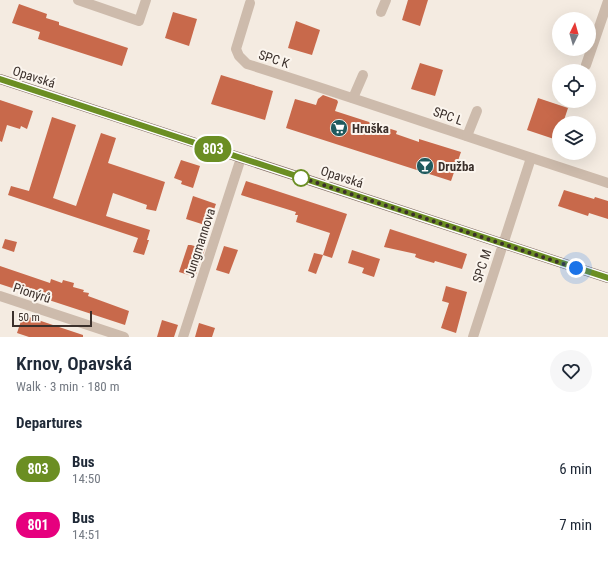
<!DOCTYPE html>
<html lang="en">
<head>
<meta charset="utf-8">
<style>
	:root { --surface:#fff; --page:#f6f6f7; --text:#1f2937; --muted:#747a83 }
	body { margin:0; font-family:"Roboto Condensed",sans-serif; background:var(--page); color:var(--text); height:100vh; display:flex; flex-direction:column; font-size:15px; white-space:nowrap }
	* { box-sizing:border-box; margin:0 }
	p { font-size:13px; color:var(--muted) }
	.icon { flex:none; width:22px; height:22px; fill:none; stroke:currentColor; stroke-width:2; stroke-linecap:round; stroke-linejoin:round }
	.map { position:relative; height:337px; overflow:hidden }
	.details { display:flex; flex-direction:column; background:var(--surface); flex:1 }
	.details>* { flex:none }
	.badge { padding:0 8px; border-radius:13px; font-size:14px; line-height:26px }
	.needle { width:26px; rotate:5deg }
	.tools { position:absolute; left:552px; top:12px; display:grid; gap:8px }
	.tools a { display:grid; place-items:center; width:44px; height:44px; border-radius:50%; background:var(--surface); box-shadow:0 4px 16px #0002; font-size:20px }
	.scale { position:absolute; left:12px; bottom:10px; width:80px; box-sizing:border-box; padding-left:4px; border:2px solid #3b302b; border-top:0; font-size:11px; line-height:14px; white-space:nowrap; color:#3b302b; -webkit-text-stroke:3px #fbf5ee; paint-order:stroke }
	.you { position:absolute; width:20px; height:20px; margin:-10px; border:3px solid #fff; border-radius:50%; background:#1a73e8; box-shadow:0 0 0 6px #1a73e833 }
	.map>.badge { position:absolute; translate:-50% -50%; box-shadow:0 0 0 2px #fff }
	h2 { padding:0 16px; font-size:15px; line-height:36px }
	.round { display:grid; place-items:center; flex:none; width:42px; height:42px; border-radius:21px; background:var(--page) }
	.summary { display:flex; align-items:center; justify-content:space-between; height:68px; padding:0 16px }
	h1 { font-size:19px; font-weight:600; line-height:30px }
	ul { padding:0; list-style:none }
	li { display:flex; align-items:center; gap:12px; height:56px; padding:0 16px }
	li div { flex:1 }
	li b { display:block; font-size:15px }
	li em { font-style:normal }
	li .badge { min-width:44px; font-weight:700; text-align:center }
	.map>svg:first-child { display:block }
</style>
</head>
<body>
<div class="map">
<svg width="608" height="337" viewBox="0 0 608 337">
	<rect width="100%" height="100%" fill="#f4ebe1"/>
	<g fill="#c8694b">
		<polygon points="408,0 428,0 420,26 402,20"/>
		<polygon points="19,4 47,14 46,18 59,22 59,25 128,48 122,66 38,39 40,32 12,23"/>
		<polygon points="173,12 197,19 189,46 165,38"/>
		<polygon points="296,21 320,30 312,55 288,48"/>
		<polygon points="420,63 443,70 435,96 411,89"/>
		<polygon points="221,75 273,91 265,120 211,104"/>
		<polygon points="323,95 337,100 338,102 335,111 397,131 396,134 419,142 419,139 461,152 451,181 286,128 295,99 316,105 318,99"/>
		<polygon points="538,98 568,108 563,123 559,123 559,134 557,140 527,130"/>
		<polygon points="0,100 33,111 27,129 21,126 20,129 7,125 2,142 0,141"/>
		<polygon points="52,117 76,125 53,198 76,206 101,133 116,138 108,163 165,182 156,211 146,209 147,205 113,193 106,216 150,230 147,240 149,240 144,255 133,252 138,238 8,195 11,186 29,191"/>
		<polygon points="181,160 200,166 193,188 181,184 182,181 174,178"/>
		<polygon points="246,181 347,214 332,258 323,255 330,233 296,222 298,215 295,215 296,212 241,195"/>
		<polygon points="564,190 594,199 595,197 608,201 608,219 589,213 588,216 558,206"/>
		<polygon points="193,196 216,204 208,226 186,219"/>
		<polygon points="390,229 467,254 462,269 435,261 434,263 420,259 415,257 416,254 384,247"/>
		<polygon points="5,239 17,242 14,252 2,248"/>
		<polygon points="188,245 191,245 205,249 195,277 179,272"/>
		<polygon points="224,246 238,250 229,274 216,270"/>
		<polygon points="352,250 380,259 374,277 362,273 364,268 348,263"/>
		<polygon points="314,253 323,255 316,274 308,271"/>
		<polygon points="0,266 50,283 51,279 62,283 63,280 74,283 73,287 84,290 83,292 89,293 88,296 129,311 125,325 0,284"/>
		<polygon points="446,286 467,292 456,333 441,328 449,303 442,301"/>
		<polygon points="23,315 83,335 83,337 29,337 17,333"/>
		<polygon points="162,320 178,325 174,337 157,337"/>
		<polygon points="199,323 215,328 212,337 195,337"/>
	</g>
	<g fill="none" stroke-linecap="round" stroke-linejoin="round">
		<g stroke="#cdbbac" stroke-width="10">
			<polyline points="78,0 139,21 146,0"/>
			<path d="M250,3L236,49L239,56L247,64C368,102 487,144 608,183"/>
			<polyline points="381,12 386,0"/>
			<polyline points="586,65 608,1"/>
			<polyline points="353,98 363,75"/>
			<polyline points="467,136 477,111"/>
			<polyline points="0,296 124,337"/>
			<polyline points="183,337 241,158"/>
			<polyline points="473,337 531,158"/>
		</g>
		<polyline stroke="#7d675c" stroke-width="10" points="0,79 608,278"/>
	</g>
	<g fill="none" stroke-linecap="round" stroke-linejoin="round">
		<defs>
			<polyline id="line" points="0,79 608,278"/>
		</defs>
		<use href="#line" stroke="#fff" stroke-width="9"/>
		<use href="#line" stroke="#6b8e23" stroke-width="6"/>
		<polyline stroke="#3b302b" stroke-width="4" stroke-dasharray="0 7.2" points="301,178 299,177 576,268"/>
	</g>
	<defs>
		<symbol id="supermarket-disc" viewBox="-11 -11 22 22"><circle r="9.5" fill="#1f5a5e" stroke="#fbf5ee"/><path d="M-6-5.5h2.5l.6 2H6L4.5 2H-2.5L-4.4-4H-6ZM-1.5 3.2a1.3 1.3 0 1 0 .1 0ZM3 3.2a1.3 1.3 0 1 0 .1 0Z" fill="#fff"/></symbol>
		<symbol id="bar-disc" viewBox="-11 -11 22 22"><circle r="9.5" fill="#1f5a5e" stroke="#fbf5ee"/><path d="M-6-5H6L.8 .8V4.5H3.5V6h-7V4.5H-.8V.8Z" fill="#fff"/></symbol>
	</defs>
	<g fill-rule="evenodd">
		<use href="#supermarket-disc" x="329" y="118" width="20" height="20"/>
		<use href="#bar-disc" x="415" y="156" width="20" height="20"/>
	</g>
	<circle fill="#fff" stroke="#6b8e23" stroke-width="2" cx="301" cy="178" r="8"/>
	<g text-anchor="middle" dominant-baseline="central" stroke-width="4" stroke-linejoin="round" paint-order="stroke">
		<g font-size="13" fill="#3b302b" stroke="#fbf5ee">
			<text transform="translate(274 59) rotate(18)">SPC K</text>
			<text transform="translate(34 77) rotate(18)">Opavská</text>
			<text transform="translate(448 116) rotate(19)">SPC L</text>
			<text transform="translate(342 177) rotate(18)">Opavská</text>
			<text transform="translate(200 243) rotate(-72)">Jungmannova</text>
			<text transform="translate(482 266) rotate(-72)">SPC M</text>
			<text transform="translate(32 293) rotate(18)">Pionýrů</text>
		</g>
		<g font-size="13" font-weight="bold" fill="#3b302b" stroke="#fbf5ee" text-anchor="start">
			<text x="352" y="128">Hruška</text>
			<text x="438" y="166">Družba</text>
		</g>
	</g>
</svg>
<div class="tools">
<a><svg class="needle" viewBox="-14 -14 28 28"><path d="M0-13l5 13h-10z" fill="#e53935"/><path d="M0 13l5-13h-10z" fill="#747a83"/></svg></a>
<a><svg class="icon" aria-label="locate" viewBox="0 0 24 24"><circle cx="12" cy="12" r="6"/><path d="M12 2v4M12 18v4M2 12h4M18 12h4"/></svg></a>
<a><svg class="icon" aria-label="layers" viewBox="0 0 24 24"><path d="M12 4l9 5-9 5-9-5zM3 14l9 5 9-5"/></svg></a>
</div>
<div class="scale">50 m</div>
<div class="you" style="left:576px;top:268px"></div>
<b class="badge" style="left:213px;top:149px;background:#6b8e23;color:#fff">803</b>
</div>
<section class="details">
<div class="summary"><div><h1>Krnov, Opavská</h1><p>Walk · 3 min · 180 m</p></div><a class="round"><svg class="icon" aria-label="heart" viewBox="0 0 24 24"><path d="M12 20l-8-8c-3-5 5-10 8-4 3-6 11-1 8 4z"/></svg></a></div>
<h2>Departures</h2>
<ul>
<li><span class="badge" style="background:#6b8e23;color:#fff">803</span><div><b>Bus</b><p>14:50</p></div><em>6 min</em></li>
<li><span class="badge" style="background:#e6007e;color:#fff">801</span><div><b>Bus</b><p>14:51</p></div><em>7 min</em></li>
</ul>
</section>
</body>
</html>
